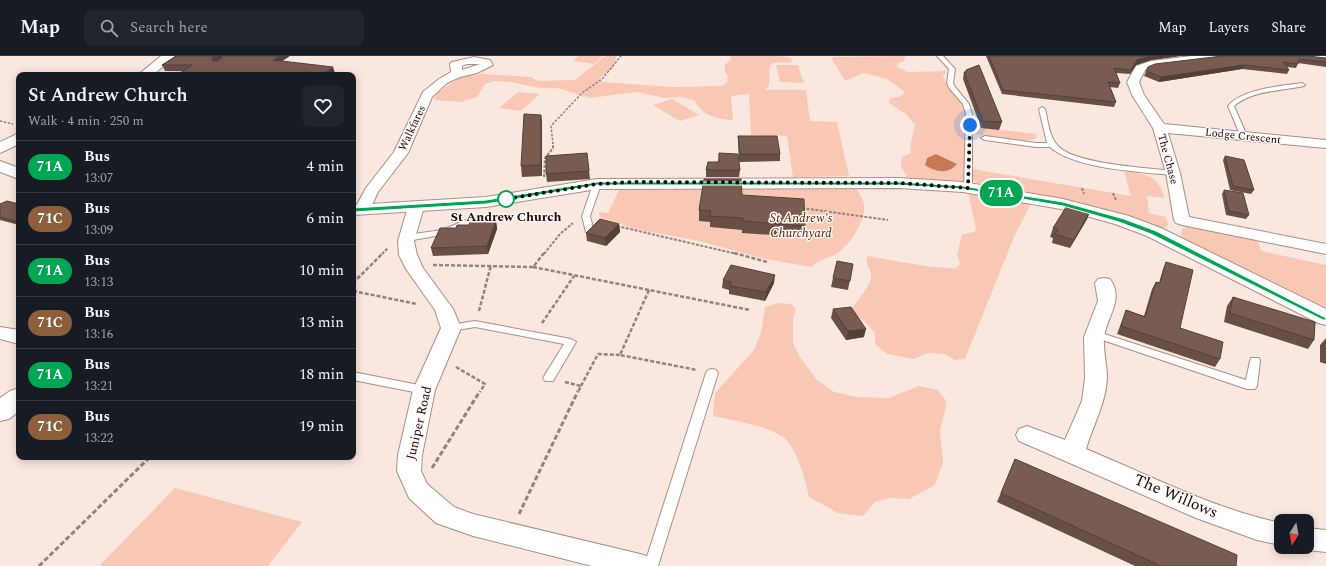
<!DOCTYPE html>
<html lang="en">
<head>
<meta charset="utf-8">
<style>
	:root { --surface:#171b24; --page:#20242c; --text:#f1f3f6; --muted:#9ea1a6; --line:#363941 }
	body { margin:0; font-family:Spectral,serif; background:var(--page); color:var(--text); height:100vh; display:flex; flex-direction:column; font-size:15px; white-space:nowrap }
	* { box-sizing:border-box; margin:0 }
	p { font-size:13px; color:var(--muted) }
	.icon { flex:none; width:22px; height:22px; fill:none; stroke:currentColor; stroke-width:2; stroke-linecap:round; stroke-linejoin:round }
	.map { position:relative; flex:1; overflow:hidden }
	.drawer { position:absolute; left:16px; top:16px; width:340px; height:388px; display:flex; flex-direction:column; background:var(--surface); border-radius:8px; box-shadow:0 2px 10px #0003 }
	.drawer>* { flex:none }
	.badge { padding:0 8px; border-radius:13px; font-size:14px; line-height:26px }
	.needle { width:26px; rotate:191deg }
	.buttons { position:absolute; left:1274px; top:458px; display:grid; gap:8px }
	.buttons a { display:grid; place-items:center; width:40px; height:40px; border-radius:8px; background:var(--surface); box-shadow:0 2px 10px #0003; font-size:20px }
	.you { position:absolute; width:20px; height:20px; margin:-10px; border:3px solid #fff; border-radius:50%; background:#1a73e8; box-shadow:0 0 0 6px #1a73e833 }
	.map>.badge { position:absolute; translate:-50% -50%; box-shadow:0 0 0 2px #fff }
	.round { display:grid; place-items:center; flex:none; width:42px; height:42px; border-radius:8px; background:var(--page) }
	.overview { display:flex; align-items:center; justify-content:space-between; height:68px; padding:0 12px }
	h1 { font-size:19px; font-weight:600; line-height:30px }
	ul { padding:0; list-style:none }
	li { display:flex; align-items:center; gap:12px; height:52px; padding:0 12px; border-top:1px solid var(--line) }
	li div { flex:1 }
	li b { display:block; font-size:15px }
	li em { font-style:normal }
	li .badge { min-width:44px; font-weight:700; text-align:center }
	header { display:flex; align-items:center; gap:24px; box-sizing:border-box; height:56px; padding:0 20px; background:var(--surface); border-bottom:1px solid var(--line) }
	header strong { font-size:19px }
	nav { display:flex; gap:22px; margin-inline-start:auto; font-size:14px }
	.search { width:280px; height:36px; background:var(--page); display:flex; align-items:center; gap:10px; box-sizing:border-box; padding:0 14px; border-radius:8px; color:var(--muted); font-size:15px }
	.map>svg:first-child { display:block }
</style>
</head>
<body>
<header>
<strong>Map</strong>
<div class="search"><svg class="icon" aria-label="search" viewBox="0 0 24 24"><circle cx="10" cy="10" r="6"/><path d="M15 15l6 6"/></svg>Search here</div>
<nav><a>Map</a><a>Layers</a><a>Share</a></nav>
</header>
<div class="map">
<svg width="1326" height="510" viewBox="0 0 1326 510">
	<rect width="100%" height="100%" fill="#fae7df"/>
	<g fill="#f8c8b5">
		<polygon points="578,0 602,0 594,8 573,5"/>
		<path d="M605,0H616L614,12L599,22L603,26L672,31L721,30L727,27L728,20L725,16V9L731,3L730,0H781L791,2L792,6L772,7L770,11L769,30L764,34H806L810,65L837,66L849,120L793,121L787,80L751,79L749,38L731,40L733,64C717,63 702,60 694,44L680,41L665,42L636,36L590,42L558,32H540L510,26L495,25L485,28L477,41L460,46L434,44L437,37L461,21L483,18L531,21L537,25L575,24Z"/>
		<path d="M905,0L904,5L899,7L896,10L907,16L945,15L946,17L943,20C948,37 961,41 966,56L964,129L906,125L907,120L901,111L902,101L911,97L910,90L915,69L907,59L889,47L890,42L900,41L905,36L887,23L863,17L845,25L832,3L833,1Z"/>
		<polygon points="776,9 798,9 804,27 780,26"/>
		<polygon points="518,36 540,38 521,55 499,52"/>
		<polygon points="672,43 699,59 680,65 653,49"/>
		<path d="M974,71L1036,78V82C1023,90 989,80 974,78Z"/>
		<path d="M972,113L1131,140L1124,116C1143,116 1161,121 1164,142L1147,140L1149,157L1166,161L1168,169L1163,172H1157L1080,146L977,127L972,123Z"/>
		<path d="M621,130L855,131C858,136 863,142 864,148C867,163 849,191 836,198C827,203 818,204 811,211L765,203L699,185L635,173L600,161L599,156L608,157Z"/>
		<path d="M968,135L1032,145L1014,181L965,303L955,304L944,298L928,297L914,303L887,298L875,288V277L864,265L850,256C856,245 870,232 871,221C872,213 865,211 867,200L925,210L956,213L960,208L957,199L962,179L976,175Z"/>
		<polygon points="1190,170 1258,184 1261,195 1326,209 1326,262 1180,190 1182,173"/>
		<path d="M779,247L791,248L796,253L793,263V287L800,301L817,324L834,336L857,341L889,342L919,330L938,334L947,346L940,375L943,407L935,429L909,443L889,442L875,446L863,460L838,457L809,441C805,423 800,404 790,388C779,371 732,364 713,360L715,337L754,294L761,277L765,251Z"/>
		<polygon points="175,432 302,466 268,510 99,510"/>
	</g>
	<path fill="#ca7755" d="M936,98L957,108C948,119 935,116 925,109L927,102Z"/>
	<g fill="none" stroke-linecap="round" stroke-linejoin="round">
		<defs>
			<g id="lane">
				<polygon points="937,0 943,0 955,13 953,27 955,31 969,48 972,58 972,132 968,134 964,132 966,58 963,48 950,33 947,27 949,13"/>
				<path d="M1302,27L1305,29L1304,30C1282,35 1252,34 1234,50L1247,80L1241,81L1228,50C1242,33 1281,30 1302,27Z"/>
				<path d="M1042,51L1045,53C1048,65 1049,81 1058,90C1074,108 1148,112 1173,115L1177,117L1173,119C1140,116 1075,113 1050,91H1036L985,84L981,82L985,80L1036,87H1047L1039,53Z"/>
				<polygon points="594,126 600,126 601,128 590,160 594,176 590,179 586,176 582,160"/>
				<polygon points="478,159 481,160 481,164 447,178 407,185 403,182 407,179 442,174"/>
				<polygon points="475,265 571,283 576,286 553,325 545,325 543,322 564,288 475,271 451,275 446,272 451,269"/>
				<polygon points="1095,275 1246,324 1250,305 1251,302 1259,302 1260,305 1257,330 1255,333 1247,333 1091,280 1090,278"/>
				<polygon points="712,313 716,314 718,317 658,510 644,510 706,317 708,314"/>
				<polygon points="353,316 424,330 428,331 430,334 428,337 424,338 353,324"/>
			</g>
			<g id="street">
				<polygon points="1192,0 1225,0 1220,3 1153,11 1145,14 1139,26 1144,39 1164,68 1326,84 1326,92 1168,77 1180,117 1189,161 1326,188 1326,198 1182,169 1176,167 1174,164 1166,117 1153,72 1132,39 1127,26 1136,10 1151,5"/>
				<polygon points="1301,0 1326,0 1326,5 1306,3"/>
				<path d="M474,1L490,4L493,9L477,17L460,21L447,27L432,41L408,97L378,136L368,157H356L354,154L366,132L394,96L423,36L439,23L451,16L450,8L452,6ZM467,8H480L462,14V10Z"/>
				<polygon points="416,146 422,148 424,151 414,185 417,199 423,212 453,253 461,272 435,334 422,399 421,415 427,428 454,451 473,458 640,498 650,501 654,510 592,510 473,480 436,467 409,442 397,415 398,399 413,334 441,272 435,254 406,213 399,199 398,185 408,151 410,148"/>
				<path d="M1104,222L1110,223C1125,244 1106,261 1104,282C1103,295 1107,309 1107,322C1106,347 1093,369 1086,393C1149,419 1214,453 1281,467V489L1257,484L1196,462L1019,385L1016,379L1019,373L1027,370L1065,384L1082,345L1085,322L1084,281L1098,245L1095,227L1098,223Z"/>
				<polygon points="0,271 19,274 19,288 0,283"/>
				<polygon points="1307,472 1326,474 1326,496 1307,494 1298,491 1307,491"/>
			</g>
			<g id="secondary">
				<polygon points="161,0 175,0 153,19 138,19"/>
				<polygon points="19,77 19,88 0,97 0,86"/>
				<polygon points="0,105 19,112 19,123 0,116"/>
				<polygon points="899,122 963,126 1063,143 1129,160 1161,172 1326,253 1326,269 1318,267 1147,180 1115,168 1061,153 963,136 899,132 597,133 486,151 353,159 353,149 486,141 597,123"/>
				<polygon points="19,332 19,355 9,363 0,365 0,342 10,335"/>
			</g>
		</defs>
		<use href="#lane" stroke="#ac8e82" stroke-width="2"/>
		<use href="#street" stroke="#ac8e82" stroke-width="2"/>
		<use href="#secondary" stroke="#ac8e82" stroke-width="2"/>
		<g stroke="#92837d" stroke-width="1.5" stroke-dasharray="2.5 1.5" stroke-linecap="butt">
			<polyline points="0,65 13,68"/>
			<polyline points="553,88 551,70 582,37 602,23 621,0"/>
		</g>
		<g stroke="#92837d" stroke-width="2" stroke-dasharray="3 1.5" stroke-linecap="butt">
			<polyline points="544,121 545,102 553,92 553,87"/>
			<polyline points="1082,132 1084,138"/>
			<polyline points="1113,137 1116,144"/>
			<polyline points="802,152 888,164"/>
			<polyline points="617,170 737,198"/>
			<polyline points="382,198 388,192"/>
			<polyline points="544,198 560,178 573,167"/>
		</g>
		<g stroke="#92837d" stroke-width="2.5" stroke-dasharray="4 2" stroke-linecap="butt">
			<polyline points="734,197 767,206"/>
			<polyline points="433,209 533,211 544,197"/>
			<polyline points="533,211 750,254"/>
			<polyline points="353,227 383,197"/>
			<polyline points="649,234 620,299 697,314"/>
			<polyline points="353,235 417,248"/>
			<polyline points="479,255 491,209"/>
			<polyline points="542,267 574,220"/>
			<polyline points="456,311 485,328 480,336"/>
			<polyline points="565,326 581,330 578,336"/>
			<polyline points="581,330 598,298 620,299"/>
		</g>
		<g stroke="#92837d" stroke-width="3" stroke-dasharray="5 2.5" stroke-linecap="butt">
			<polyline points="432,412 480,335"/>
			<polyline points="519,458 578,335"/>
			<polyline points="39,510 150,401"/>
		</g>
		<use href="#lane" fill="#fff" fill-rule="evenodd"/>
		<use href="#street" fill="#fff" fill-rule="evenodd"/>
		<use href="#secondary" fill="#fff" fill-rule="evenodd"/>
	</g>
	<g fill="#674f46">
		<polygon points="176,0 224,0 218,5 283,5 335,17 165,15 162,9"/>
		<polygon points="986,0 1180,0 1151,4 1136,9 1130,18 1116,17 1120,27 1118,32 1110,31 1116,46 1114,51 1002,38"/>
		<polygon points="1326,2 1326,11 1298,7 1296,12 1287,11 1289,14 1287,18 1242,13 1159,26 1144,20 1148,11"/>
		<polygon points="966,14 1002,66 999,74 981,72 963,23 964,16 965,16"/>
		<polygon points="541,59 542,70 542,120 522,121 521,110"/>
		<polygon points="738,80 780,98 780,105 739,106 738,88"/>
		<polygon points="587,97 590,123 547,126 546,118"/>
		<polygon points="719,97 740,114 739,121 706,121 706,114 718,106"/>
		<polygon points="1225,100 1254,134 1251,138 1230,134 1223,104"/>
		<polygon points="1224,134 1249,159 1246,163 1226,159 1222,138"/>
		<polygon points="742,139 805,170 803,181 742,177 742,174 710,171 710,166 699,165 699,154"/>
		<polygon points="0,148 19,148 19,169 0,164"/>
		<polygon points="1090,155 1087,163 1070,192 1052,187 1053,182 1050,181 1053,172"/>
		<polygon points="496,165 497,173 488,198 433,200 431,192 456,172 469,169"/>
		<polygon points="619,168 620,176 606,190 587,185 586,177"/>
		<polygon points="1166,206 1180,272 1220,303 1215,311 1117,278 1126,254 1144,260 1152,233 1156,226 1159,227 1163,213"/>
		<polygon points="853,208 848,234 831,231 833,222"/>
		<polygon points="723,224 774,227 765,245 729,238 729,234 722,232"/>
		<polygon points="1233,241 1314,284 1308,293 1224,266 1227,250"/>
		<polygon points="833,253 864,281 846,284 831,262"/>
		<polygon points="1326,282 1326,308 1320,306 1320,289"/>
		<polygon points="1015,403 1236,510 1135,510 997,446"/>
	</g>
	<g fill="#544039">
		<polygon points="214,0 224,0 214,8 212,2"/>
		<polygon points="279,0 290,0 275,10 273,4"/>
		<polygon points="1151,0 1180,0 1151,4 1136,9 1130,18 1131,14 1137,4"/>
		<polygon points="1244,9 1242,13 1159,26 1161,21"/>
		<polygon points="333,11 335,17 332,19 322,19"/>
		<polygon points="541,59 542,70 542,120 541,109"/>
		<polygon points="1090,155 1087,163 1070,192 1074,184"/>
		<polygon points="496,165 497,173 488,198 487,190"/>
		<polygon points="619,168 620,176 606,190 605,182"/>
		<polygon points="775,219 774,227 765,245 766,236"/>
		<polygon points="866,273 864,281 846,284 848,275"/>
	</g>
	<g fill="#785c51" stroke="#544039">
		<polygon points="176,0 214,0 212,2 213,5 218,5 225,0 279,0 273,4 333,11 322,19 177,19 192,9 162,9"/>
		<polygon points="989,0 1151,0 1137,4 1131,14 1114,12 1120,27 1108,26 1116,46 1003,34"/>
		<polygon points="1222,0 1308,0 1326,2 1326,6 1299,3 1298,8 1283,6 1289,14 1244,9 1161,21 1146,15 1148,11 1155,8"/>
		<polygon points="979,9 1002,66 983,65 964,16 967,16 966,14"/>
		<polygon points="524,58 541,59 541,109 521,110"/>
		<polygon points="738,80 777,80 780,98 740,98"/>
		<polygon points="587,97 589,115 546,118 546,100"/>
		<polygon points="719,97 738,98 740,114 706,114 708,106 719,106"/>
		<polygon points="1225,100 1244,104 1254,134 1233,130"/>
		<polygon points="704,123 741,123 742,139 804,143 805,170 743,165 743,162 710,160 711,155 699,154"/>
		<polygon points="1224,134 1243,137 1249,159 1229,155"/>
		<polygon points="7,145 19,148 19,166 0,161 0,148"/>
		<polygon points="1068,148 1090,155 1074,184 1055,178 1058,174 1053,172"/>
		<polygon points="600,163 619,168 605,182 586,177"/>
		<polygon points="470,165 496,165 487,190 431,192 440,172 456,172 457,169 469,169"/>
		<polygon points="837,205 853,208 850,225 833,222"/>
		<polygon points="1166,206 1193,214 1180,272 1223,286 1220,303 1121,270 1126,254 1145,261 1156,226 1160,227"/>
		<polygon points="731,209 775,219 766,236 730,230 731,226 723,224"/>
		<polygon points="1233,241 1315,266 1314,284 1230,257"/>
		<polygon points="851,251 866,273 848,275 833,253"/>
		<polygon points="1015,403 1237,499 1236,510 1161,510 1001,437"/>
	</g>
	<polygon fill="#00a651" stroke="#fff" points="597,126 899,126 963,130 1063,146 1124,163 1156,175 1326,262 1326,264 1323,264 1151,178 1119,166 1063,150 963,133 899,129 597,129 486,148 353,156 350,154 353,152 486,144"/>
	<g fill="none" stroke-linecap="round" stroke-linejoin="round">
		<polyline stroke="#150b07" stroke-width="4" stroke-dasharray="0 7.2" points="506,143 500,144 597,128 633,126 899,127 968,132 970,69"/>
	</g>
	<circle fill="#fff" stroke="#00a651" stroke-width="2" cx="506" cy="143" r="8"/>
	<g text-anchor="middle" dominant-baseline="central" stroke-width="3" stroke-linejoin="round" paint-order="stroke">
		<g font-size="11" fill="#150b07" stroke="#fef7f4">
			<text transform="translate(412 72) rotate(-65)">Walkfares</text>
			<text transform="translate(1243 80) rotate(6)">Lodge Crescent</text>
			<text transform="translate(1168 103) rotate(75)">The Chase</text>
		</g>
		<g font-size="13" font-weight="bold" fill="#150b07" stroke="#fef7f4">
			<text x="506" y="161">St Andrew Church</text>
		</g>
		<g font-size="13" font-style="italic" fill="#541e05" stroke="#fef7f4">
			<text x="801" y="162">St Andrew's<tspan x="801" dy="15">Churchyard</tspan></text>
		</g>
		<g font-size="13" fill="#150b07" stroke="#fef7f4">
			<text transform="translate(419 367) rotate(-77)">Juniper Road</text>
		</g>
		<g font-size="16" fill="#150b07" stroke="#fef7f4">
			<text transform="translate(1176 440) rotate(23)">The Willows</text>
		</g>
	</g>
</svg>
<div class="buttons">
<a><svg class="needle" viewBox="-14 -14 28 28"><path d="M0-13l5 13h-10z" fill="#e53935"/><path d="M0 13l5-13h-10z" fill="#9ea1a6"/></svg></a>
</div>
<div class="you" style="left:970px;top:69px"></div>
<b class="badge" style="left:1001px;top:137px;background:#00a651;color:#fff">71A</b>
<section class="drawer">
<div class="overview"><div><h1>St Andrew Church</h1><p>Walk · 4 min · 250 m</p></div><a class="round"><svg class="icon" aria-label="heart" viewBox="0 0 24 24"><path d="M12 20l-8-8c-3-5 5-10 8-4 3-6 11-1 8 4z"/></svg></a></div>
<ul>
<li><span class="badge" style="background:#00a651;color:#fff">71A</span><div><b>Bus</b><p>13:07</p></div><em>4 min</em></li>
<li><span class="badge" style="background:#8b5e3c;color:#fff">71C</span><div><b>Bus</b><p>13:09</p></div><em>6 min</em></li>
<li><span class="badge" style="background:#00a651;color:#fff">71A</span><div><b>Bus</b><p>13:13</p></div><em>10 min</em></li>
<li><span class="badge" style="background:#8b5e3c;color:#fff">71C</span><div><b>Bus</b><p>13:16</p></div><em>13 min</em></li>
<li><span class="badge" style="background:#00a651;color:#fff">71A</span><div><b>Bus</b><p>13:21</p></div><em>18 min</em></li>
<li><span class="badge" style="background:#8b5e3c;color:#fff">71C</span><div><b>Bus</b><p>13:22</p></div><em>19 min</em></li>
</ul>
</section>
</div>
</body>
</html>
